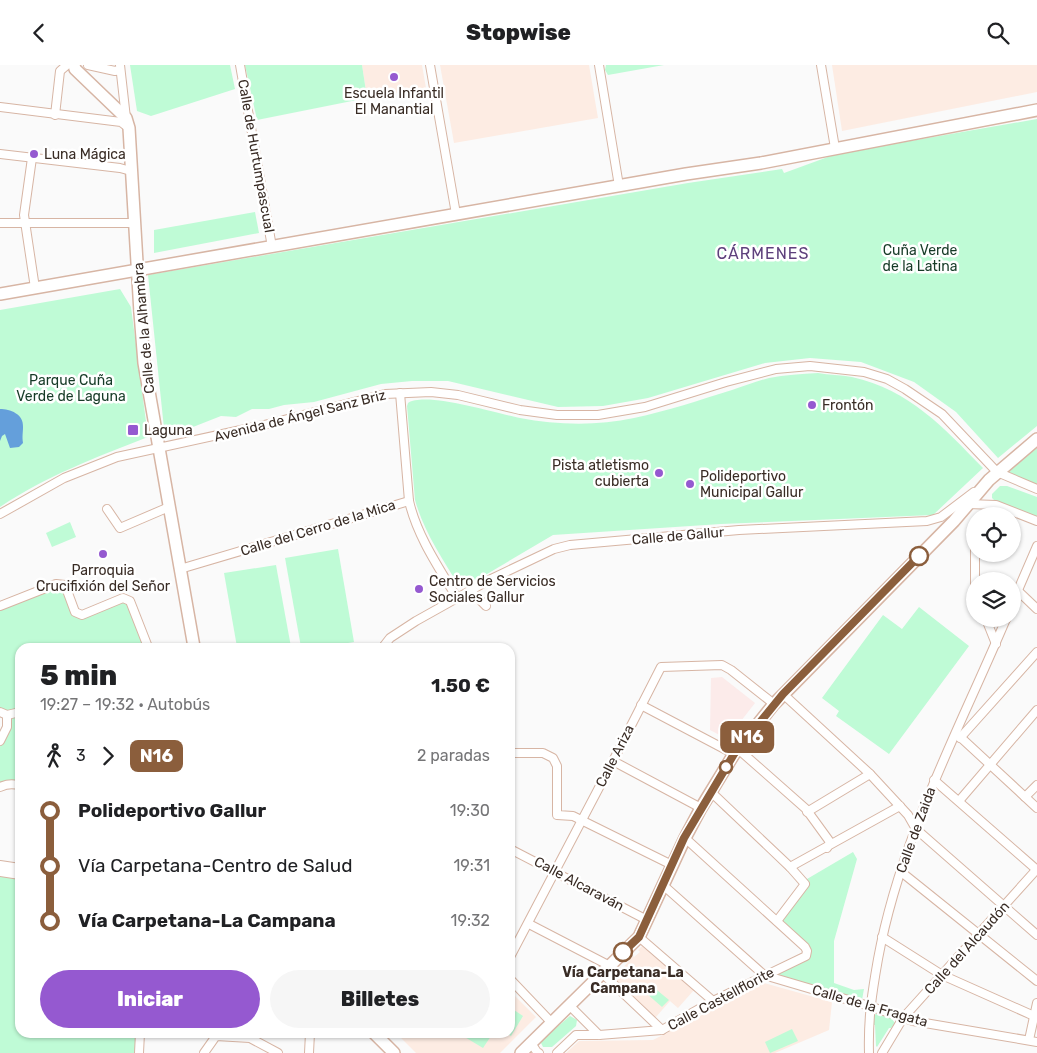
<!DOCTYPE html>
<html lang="es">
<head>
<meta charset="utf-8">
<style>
	:root { --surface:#fff; --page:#f6f6f6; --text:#202124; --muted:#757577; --accent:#9559d0 }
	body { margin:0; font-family:Rubik,sans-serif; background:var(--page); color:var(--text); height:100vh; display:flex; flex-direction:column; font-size:19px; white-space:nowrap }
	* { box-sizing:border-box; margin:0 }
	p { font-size:16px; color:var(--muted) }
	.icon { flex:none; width:28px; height:28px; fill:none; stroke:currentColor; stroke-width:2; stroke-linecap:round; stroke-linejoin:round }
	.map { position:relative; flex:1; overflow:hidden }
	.details { position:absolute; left:15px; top:578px; width:500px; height:395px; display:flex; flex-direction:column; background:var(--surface); border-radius:15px; box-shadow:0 1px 4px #0004 }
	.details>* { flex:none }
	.badge { padding:0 10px; border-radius:8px; font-size:18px; line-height:32px }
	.fabs { position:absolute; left:966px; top:442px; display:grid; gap:10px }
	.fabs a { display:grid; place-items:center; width:55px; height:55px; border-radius:50%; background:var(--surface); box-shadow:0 1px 4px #0004; font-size:25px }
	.map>.badge { position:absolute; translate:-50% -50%; box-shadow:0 0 0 2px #fff }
	.legs { display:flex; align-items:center; gap:8px; height:55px; padding:0 25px; font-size:16px }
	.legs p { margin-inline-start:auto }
	.head { display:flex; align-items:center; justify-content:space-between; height:85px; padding:0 25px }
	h1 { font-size:28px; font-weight:800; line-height:38px }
	.action { display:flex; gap:10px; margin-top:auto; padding:10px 25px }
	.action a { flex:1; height:58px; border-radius:30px; background:var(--accent); color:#fff; font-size:20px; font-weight:800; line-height:58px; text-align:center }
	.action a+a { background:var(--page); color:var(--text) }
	ul { padding:0 25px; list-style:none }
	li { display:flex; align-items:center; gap:18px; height:55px; font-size:19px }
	li i { display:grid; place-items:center; width:8px; height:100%; margin:0 6px; background:currentColor }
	li i::after { content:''; width:12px; height:12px; margin:-6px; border:4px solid; border-radius:50%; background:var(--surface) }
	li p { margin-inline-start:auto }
	li:first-child i { background:linear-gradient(#0000 50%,currentColor 0) }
	li:last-child i { background:linear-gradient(currentColor 50%,#0000 0) }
	header { display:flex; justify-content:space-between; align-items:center; height:65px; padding:0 25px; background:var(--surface); font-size:22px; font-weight:800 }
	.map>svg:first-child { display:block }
</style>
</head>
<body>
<header><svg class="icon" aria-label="back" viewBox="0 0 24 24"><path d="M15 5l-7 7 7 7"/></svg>Stopwise<svg class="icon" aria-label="search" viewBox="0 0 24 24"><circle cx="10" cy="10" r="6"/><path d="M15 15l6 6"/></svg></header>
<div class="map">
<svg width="1037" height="988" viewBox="0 0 1037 988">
	<rect width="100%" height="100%" fill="#fafafa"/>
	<g fill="#fdece3">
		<polygon points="362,0 422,0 426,23 367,33"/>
		<polygon points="440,0 589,0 598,53 454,78"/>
		<polygon points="832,0 1037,0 1037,27 842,66"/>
		<polygon points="642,881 694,925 678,943 670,936 655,953 610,912 620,902 622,904 633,891 634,892 640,887 638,885"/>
		<polygon points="764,918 832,937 829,965 775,988 566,988 579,976 653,975"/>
		<polygon points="510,926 536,952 500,988 416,988 398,970 401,968 510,968"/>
	</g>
	<polygon fill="#fcebea" points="722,612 755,638 727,674 710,665 711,613"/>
	<g fill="#bffbd6">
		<polygon points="130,0 230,0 235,24 151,51 137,46"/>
		<polygon points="245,0 362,0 367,33 257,55"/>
		<polygon points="606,0 664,0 608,10 605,5"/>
		<polygon points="1037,54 1037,361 998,393 956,347 914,317 861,297 810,293 765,298 648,333 603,341 558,342 448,316 412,316 381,319 314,337 284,340 269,344 252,344 236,352 221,351 165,373 148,210 688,118 782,104 784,108 836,89"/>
		<polygon points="255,147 259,168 154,188 154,165"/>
		<path d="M120,224L131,242L148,372C97,392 46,411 0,442V245Z"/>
		<path d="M818,308C829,310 841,310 852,312C910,325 944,363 983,403L933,450L721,459L553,470L465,522L459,521C442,493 424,467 415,435L407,341L408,338C426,326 498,349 520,353C557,360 597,361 634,353C667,346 700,335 732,325C744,321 757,316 769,313C785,310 801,309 818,308Z"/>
		<polygon points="1037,383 1037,424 1004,411"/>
		<polygon points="1000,421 1007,421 1037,432 1037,452 996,437 992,433 992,429"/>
		<polygon points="70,457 76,472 52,482 46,468"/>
		<polygon points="338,484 354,577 324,582 301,582 285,493"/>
		<polygon points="276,500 291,582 237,582 224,508"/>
		<polygon points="62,518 75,547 82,550 123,533 130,536 148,582 20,582 20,721 0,722 0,676 7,658 0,647 0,541"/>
		<polygon points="919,542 969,581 889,689 836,651 839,646 822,633 883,550 902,564"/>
		<polygon points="853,787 857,794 834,876 834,918 854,925 864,924 862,935 850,931 849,935 764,910 807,886 777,856 807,814"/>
		<polygon points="0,811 20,814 20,968 138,968 138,988 0,988"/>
		<polygon points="652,921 669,935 662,942 646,928"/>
		<polygon points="511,943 523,951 511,971 506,968 510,968"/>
		<polygon points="876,949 891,953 895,958 891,963 889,963 877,982 876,981 875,960 872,960 872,952"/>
		<polygon points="570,951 577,955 576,961 552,982 543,982 541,978 543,974"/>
		<polygon points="792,964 798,976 770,988 765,977"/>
		<polygon points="465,968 486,968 491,971 483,983 463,971"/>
	</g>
	<path fill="#649fdb" d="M0,344C10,344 24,349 23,362C23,368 22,371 23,378L19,382L10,383L5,369L2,371L0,376Z"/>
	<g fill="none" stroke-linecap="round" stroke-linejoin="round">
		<defs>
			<g id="street">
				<polyline points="88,0 115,6 120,5"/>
				<polyline points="120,0 126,53"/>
				<polyline points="240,0 272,182"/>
				<polyline points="430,0 456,149"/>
				<polyline points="599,0 619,121"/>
				<polyline points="821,0 835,83"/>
				<polyline points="0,42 121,57 129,63"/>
				<polyline points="55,50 60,6 67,0"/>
				<polyline points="0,89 120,103 131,106"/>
				<polyline points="32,93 24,150 35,223"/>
				<polyline points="0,158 135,158"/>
				<polyline points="400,328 409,436"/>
				<polyline points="968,439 996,440 1037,456"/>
				<polyline points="107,444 120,463 169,442"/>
				<polyline points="0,449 64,413 117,392 264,360 385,329 431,327 458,330 520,345 557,350 598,350 645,342 726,317 776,304 810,301 864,307 887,314 905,324 942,349 997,407 1037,424"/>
				<polyline points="975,485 975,524"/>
				<path d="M180,504L409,436C417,471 439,503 457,533"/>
				<polyline points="471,526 486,541"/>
				<polyline points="1018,526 1037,544"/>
				<polyline points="1012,539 1037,481"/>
				<polyline points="0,541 56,519 65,520 75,547 82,550 123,533 130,536 148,582"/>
				<polyline points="986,554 996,579"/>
				<polyline points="988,558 1006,554"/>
				<polyline points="383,582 390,573 416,556 491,514 554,484 570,480 739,465 927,456 941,452 974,427"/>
				<polyline points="783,629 870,709 908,750 916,764 1037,870"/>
				<polyline points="641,640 734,689"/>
				<polyline points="0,647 7,650 20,647"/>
				<polyline points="957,669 1037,743"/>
				<polyline points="960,673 1037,587"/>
				<polyline points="0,676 7,662 7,650"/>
				<polyline points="738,684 806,744 830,777 827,783"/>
				<polyline points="510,688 543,688 553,693 557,701 557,750 573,751 672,800"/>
				<polyline points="613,696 701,743"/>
				<polyline points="934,715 1037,805"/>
				<path d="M0,722C7,719 13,718 20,721"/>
				<polyline points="711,727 790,802 805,819 777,856"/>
				<polyline points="1025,732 1037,720"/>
				<polyline points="959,736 1037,645"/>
				<polyline points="807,747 870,709"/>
				<polyline points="510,784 647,855"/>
				<polyline points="0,800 20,803"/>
				<polyline points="790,802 900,741"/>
				<polyline points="900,806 1037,916"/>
				<polyline points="0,807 20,810"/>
				<polyline points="663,820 764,910 869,941 913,956 1037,977"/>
				<polyline points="529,859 610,901"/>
				<polyline points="639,872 713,936"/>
				<polyline points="882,872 942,910 1034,951"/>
				<polyline points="510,892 613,696 661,602 722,600 731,605 774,639"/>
				<polyline points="602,908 662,965"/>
				<polyline points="510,914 551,957"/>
				<polyline points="569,940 599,970"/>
				<polyline points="1029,975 1037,938"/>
				<polyline points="531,978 537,987 539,988"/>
				<polyline points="139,988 140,968"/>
				<polyline points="204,988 216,971 250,973 278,988"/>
				<polyline points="309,988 310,968"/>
				<polyline points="557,988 576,970 599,970 662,965 713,936 806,891 807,886 805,882 685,773"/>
				<path d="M869,988C868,953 872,928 878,894C900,774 959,665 1006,554"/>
				<polyline points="882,988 903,953 1037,804"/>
			</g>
			<g id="secondary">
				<polyline points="74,0 75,4 126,53 129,63 140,248 144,298 194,582"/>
				<polyline points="0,229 686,109 761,98 1037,45"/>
				<polyline points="374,968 394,988"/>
				<polyline points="521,988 639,872 685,773 701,743 734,689 774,639 954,456 989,415 1037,374"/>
			</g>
		</defs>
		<use href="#street" stroke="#d7b5a4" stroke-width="10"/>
		<use href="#secondary" stroke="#d7b5a4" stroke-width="14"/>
		<use href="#street" stroke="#fff" stroke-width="8"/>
		<use href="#secondary" stroke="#fff" stroke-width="11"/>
	</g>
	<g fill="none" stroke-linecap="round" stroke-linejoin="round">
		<defs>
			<polyline id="line-1" points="623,887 639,872 684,773 734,689 783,629 919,491"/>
		</defs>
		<use href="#line-1" stroke="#fff" stroke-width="11"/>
		<use href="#line-1" stroke="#8b5e3c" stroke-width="8"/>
	</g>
	<g fill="#9559d0" stroke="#fff" stroke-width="2">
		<circle cx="394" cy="12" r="5"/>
		<circle cx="34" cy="89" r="5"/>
		<circle cx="812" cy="340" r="5"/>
		<rect x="127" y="359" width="12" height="12" rx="2.5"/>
		<circle cx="659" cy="408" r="5"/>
		<circle cx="690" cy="419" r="5"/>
		<circle cx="103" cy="489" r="5"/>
		<circle cx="419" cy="524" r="5"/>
	</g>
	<g fill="#fff" stroke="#8b5e3c" stroke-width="2.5">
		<circle cx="919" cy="491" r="9"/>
		<circle cx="726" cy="702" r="6"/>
		<circle cx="623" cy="887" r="9"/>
	</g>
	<g text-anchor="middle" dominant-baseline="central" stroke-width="5" stroke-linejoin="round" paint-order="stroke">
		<g font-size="14" fill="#392c25" stroke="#fff" text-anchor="start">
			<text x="394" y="28" text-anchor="middle">Escuela Infantil<tspan x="394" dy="16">El Manantial</tspan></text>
			<text x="44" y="89">Luna Mágica</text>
			<text x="822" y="340">Frontón</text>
			<text x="144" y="365">Laguna</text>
			<text x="649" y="400" text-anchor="end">Pista atletismo<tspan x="649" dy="16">cubierta</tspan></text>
			<text x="700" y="411">Polideportivo<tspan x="700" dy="16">Municipal Gallur</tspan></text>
			<text x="103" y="505" text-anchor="middle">Parroquia<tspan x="103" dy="16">Crucifixión del Señor</tspan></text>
			<text x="429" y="516">Centro de Servicios<tspan x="429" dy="16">Sociales Gallur</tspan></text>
		</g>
		<g font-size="14" fill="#392c25" stroke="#fff">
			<text transform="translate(256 91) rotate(80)">Calle de Hurtumpascual</text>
			<text transform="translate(144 263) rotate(-95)">Calle de la Alhambra</text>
			<text transform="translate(300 351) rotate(-14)">Avenida de Ángel Sanz Briz</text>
			<text transform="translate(318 463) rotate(-17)">Calle del Cerro de la Mica</text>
			<text transform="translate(678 471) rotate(-5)">Calle de Gallur</text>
			<text transform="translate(615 691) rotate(-63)">Calle Ariza</text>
			<text transform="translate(916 765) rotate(-70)">Calle de Zaida</text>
			<text transform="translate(579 819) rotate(28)">Calle Alcaraván</text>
			<text transform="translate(967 883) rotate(-48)">Calle del Alcaudón</text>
			<text transform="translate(721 934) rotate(-28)">Calle Castellflorite</text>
			<text transform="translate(870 941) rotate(16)">Calle de la Fragata</text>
		</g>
		<g font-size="14" fill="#163b27" stroke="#fff">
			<text x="920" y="185">Cuña Verde<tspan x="920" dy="16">de la Latina</tspan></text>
			<text x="71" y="315">Parque Cuña<tspan x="71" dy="16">Verde de Laguna</tspan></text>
		</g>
		<g font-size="14" font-weight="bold" fill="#392c25" stroke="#fff">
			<text x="623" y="907">Vía Carpetana-La<tspan x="623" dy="16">Campana</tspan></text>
		</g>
		<g font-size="16" letter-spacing="1" fill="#5d407c" stroke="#fff">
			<text x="763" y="188">CÁRMENES</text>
		</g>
	</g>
</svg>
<div class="fabs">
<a><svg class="icon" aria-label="locate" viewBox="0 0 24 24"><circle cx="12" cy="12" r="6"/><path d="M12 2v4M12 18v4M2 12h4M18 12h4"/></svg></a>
<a><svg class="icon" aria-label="layers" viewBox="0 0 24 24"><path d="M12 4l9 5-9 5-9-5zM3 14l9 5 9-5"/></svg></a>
</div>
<b class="badge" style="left:747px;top:672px;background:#8b5e3c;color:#fff">N16</b>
<section class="details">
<div class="head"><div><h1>5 min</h1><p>19:27 – 19:32 · Autobús</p></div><b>1.50 €</b></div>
<div class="legs"><svg class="icon" aria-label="walk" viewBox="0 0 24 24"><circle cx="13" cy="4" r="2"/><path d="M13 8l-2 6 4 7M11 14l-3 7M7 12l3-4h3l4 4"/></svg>3<svg class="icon" aria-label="forward" viewBox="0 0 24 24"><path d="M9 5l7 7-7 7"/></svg><b class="badge" style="background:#8b5e3c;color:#fff">N16</b><p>2 paradas</p></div>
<ul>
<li><i style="color:#8b5e3c"></i><b>Polideportivo Gallur</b><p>19:30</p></li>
<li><i style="color:#8b5e3c"></i><span>Vía Carpetana-Centro de Salud</span><p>19:31</p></li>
<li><i style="color:#8b5e3c"></i><b>Vía Carpetana-La Campana</b><p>19:32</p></li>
</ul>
<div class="action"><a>Iniciar</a><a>Billetes</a></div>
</section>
</div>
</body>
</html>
